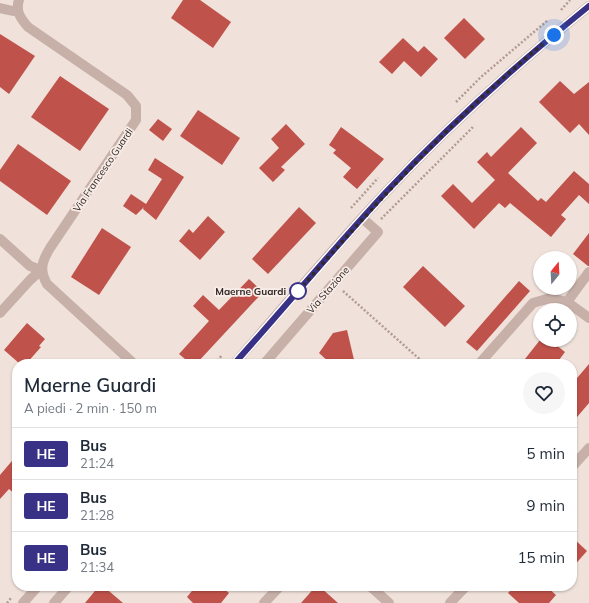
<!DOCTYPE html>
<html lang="it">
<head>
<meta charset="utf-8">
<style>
	:root { --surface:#fff; --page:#f6f6f7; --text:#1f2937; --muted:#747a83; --line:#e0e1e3 }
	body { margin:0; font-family:Mulish,sans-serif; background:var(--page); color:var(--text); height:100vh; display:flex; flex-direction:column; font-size:15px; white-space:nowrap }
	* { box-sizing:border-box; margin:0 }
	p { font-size:13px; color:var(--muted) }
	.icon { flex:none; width:22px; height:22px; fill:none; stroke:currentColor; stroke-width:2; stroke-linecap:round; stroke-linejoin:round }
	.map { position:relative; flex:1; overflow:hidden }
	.sheet { position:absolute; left:12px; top:359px; width:565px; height:232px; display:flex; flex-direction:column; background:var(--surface); border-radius:16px; box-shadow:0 1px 3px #0004 }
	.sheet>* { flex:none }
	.badge { padding:0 8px; border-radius:3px; font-size:14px; line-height:26px }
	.needle { width:26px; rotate:18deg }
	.controls { position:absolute; left:533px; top:251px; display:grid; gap:8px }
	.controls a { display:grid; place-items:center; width:44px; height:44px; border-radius:50%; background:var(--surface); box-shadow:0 1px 3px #0004; font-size:20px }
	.you { position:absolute; width:20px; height:20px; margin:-10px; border:3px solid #fff; border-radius:50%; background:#1a73e8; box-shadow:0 0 0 6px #1a73e833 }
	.map>.badge { position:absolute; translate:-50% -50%; box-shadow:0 0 0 2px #fff }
	.round { display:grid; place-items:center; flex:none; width:42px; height:42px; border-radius:21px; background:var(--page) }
	.summary { display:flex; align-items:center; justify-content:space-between; height:68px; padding:0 12px }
	h1 { font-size:19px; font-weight:600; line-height:30px }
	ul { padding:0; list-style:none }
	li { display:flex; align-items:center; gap:12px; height:52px; padding:0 12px; border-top:1px solid var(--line) }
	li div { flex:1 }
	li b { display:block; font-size:15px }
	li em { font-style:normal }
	li .badge { min-width:44px; font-weight:700; text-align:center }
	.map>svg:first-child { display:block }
</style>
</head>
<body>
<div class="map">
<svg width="589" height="603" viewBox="0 0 589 603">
	<rect width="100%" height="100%" fill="#f0e2db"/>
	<g fill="#bf524a">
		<polygon points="183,0 200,0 231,22 213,48 171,18"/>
		<polygon points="464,18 485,39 465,59 444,38"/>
		<polygon points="0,34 35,56 9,94 0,87"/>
		<polygon points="403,38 418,52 424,46 438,59 421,77 404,61 392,74 379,62"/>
		<polygon points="60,76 109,109 80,151 31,117"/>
		<polygon points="560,81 574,94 589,82 589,135 579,124 570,133 539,102"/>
		<polygon points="198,110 240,138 222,165 180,136"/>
		<polygon points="158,119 172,129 163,141 149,130"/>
		<polygon points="286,124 305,144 281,167 285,170 273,182 259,168 279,148 271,139"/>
		<polygon points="341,127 384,159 357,189 343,177 351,168 333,153 336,150 329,145"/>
		<polygon points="521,127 537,143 508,173 538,201 541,198 546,202 574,171 589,184 589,204 579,195 561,215 566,219 551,237 510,203 505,208 499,203 474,229 441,196 453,184 472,203 495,180 477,162 487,152 491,157"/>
		<polygon points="18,144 71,181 47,215 0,181 0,170"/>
		<polygon points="155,158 184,177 156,220 143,209 144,207 136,215 123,206 131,194 146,204 162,179 148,170"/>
		<polygon points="299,207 316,223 268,274 252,259"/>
		<polygon points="208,216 225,232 200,260 179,241 189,229 193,233"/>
		<polygon points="102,228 131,247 99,295 71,277"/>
		<polygon points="589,233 589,266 588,266 573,254"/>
		<polygon points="423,266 465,306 445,327 403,287"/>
		<polygon points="249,279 263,292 196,364 191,364 179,354 209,321 193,306 203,295 219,310"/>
		<polygon points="519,281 530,291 477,351 466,342"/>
		<polygon points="27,323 45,339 39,346 41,347 26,364 20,364 4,350"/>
		<polygon points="347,330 355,364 331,364 319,353 333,333"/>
		<polygon points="540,340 550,340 565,352 556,364 521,364"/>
		<polygon points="589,364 589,403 572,423 572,384"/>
		<polygon points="17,455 17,496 9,489 0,499 0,475"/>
		<polygon points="572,537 587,551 572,568"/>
		<polygon points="99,586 103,586 123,603 85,603"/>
		<polygon points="196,586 221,586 229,593 221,603 193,603 187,597"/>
		<polygon points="316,586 319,586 338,603 301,603"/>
		<polygon points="515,586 546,586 556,595 549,603 519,603 508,593"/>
	</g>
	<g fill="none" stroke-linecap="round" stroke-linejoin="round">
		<g stroke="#b39a92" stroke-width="2.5" stroke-dasharray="2 2" stroke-linecap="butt">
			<polyline points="561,10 570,0"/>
			<polyline points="456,102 481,77 548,20"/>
			<polyline points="351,208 378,178"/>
			<polyline points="381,219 474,126"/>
			<polyline points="343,291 425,364"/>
			<polyline points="215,364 222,355"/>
			<polyline points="7,603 11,598"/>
		</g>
		<g stroke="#c7b0a8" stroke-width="10">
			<path d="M19,0C15,11 21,19 28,27L127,95L136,106V120L50,248C42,261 39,270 47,284L134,364"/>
			<polyline points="0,8 13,11 18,10"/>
			<polyline points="0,239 30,266 41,270"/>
			<polyline points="567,302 589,272"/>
			<polyline points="0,313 30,280 41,270"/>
			<path d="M234,364C285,306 334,247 386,192C449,125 517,64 589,6"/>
			<polyline points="264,364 378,232 362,218"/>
			<polyline points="479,364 533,303 550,298 567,302 589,318"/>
			<polyline points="572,467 589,448"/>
			<polyline points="370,586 389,603"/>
			<polyline points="23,603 38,586"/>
			<polyline points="54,603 69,586"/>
			<polyline points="264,603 280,586"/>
			<polyline points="450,603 466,586"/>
		</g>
	</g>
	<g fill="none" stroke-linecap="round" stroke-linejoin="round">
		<defs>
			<path id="line" d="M234,364C285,307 334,248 386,192C449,125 517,64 589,6"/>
		</defs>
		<use href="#line" stroke="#fff" stroke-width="9"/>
		<use href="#line" stroke="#393185" stroke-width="6"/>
		<path stroke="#342928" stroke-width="4" stroke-dasharray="0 7.2" d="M298,291L294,296C375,204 458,112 554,35"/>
	</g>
	<circle fill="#fff" stroke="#393185" stroke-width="2" cx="298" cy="291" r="8"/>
	<g text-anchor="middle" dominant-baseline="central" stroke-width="3.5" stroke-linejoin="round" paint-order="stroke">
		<g font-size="10" fill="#342928" stroke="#f8ede7">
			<text transform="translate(103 170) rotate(-56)">Via Francesco Guardi</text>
			<text transform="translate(328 290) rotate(-49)">Via Stazione</text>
		</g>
		<g font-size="10" font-weight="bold" fill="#342928" stroke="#f8ede7" text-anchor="end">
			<text x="286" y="291">Maerne Guardi</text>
		</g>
	</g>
</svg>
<div class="controls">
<a><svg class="needle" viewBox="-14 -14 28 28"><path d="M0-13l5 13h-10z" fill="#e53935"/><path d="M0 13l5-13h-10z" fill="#747a83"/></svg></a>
<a><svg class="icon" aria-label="locate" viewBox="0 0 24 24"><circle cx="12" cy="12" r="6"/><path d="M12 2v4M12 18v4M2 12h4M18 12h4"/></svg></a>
</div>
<div class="you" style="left:554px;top:35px"></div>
<section class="sheet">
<div class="summary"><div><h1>Maerne Guardi</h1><p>A piedi · 2 min · 150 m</p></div><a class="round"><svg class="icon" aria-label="heart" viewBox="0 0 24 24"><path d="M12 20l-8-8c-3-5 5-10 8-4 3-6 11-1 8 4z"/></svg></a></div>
<ul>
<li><span class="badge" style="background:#393185;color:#fff">HE</span><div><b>Bus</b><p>21:24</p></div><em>5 min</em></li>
<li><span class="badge" style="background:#393185;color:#fff">HE</span><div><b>Bus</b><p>21:28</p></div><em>9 min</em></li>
<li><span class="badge" style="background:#393185;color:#fff">HE</span><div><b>Bus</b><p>21:34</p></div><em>15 min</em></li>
</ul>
</section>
</div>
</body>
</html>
